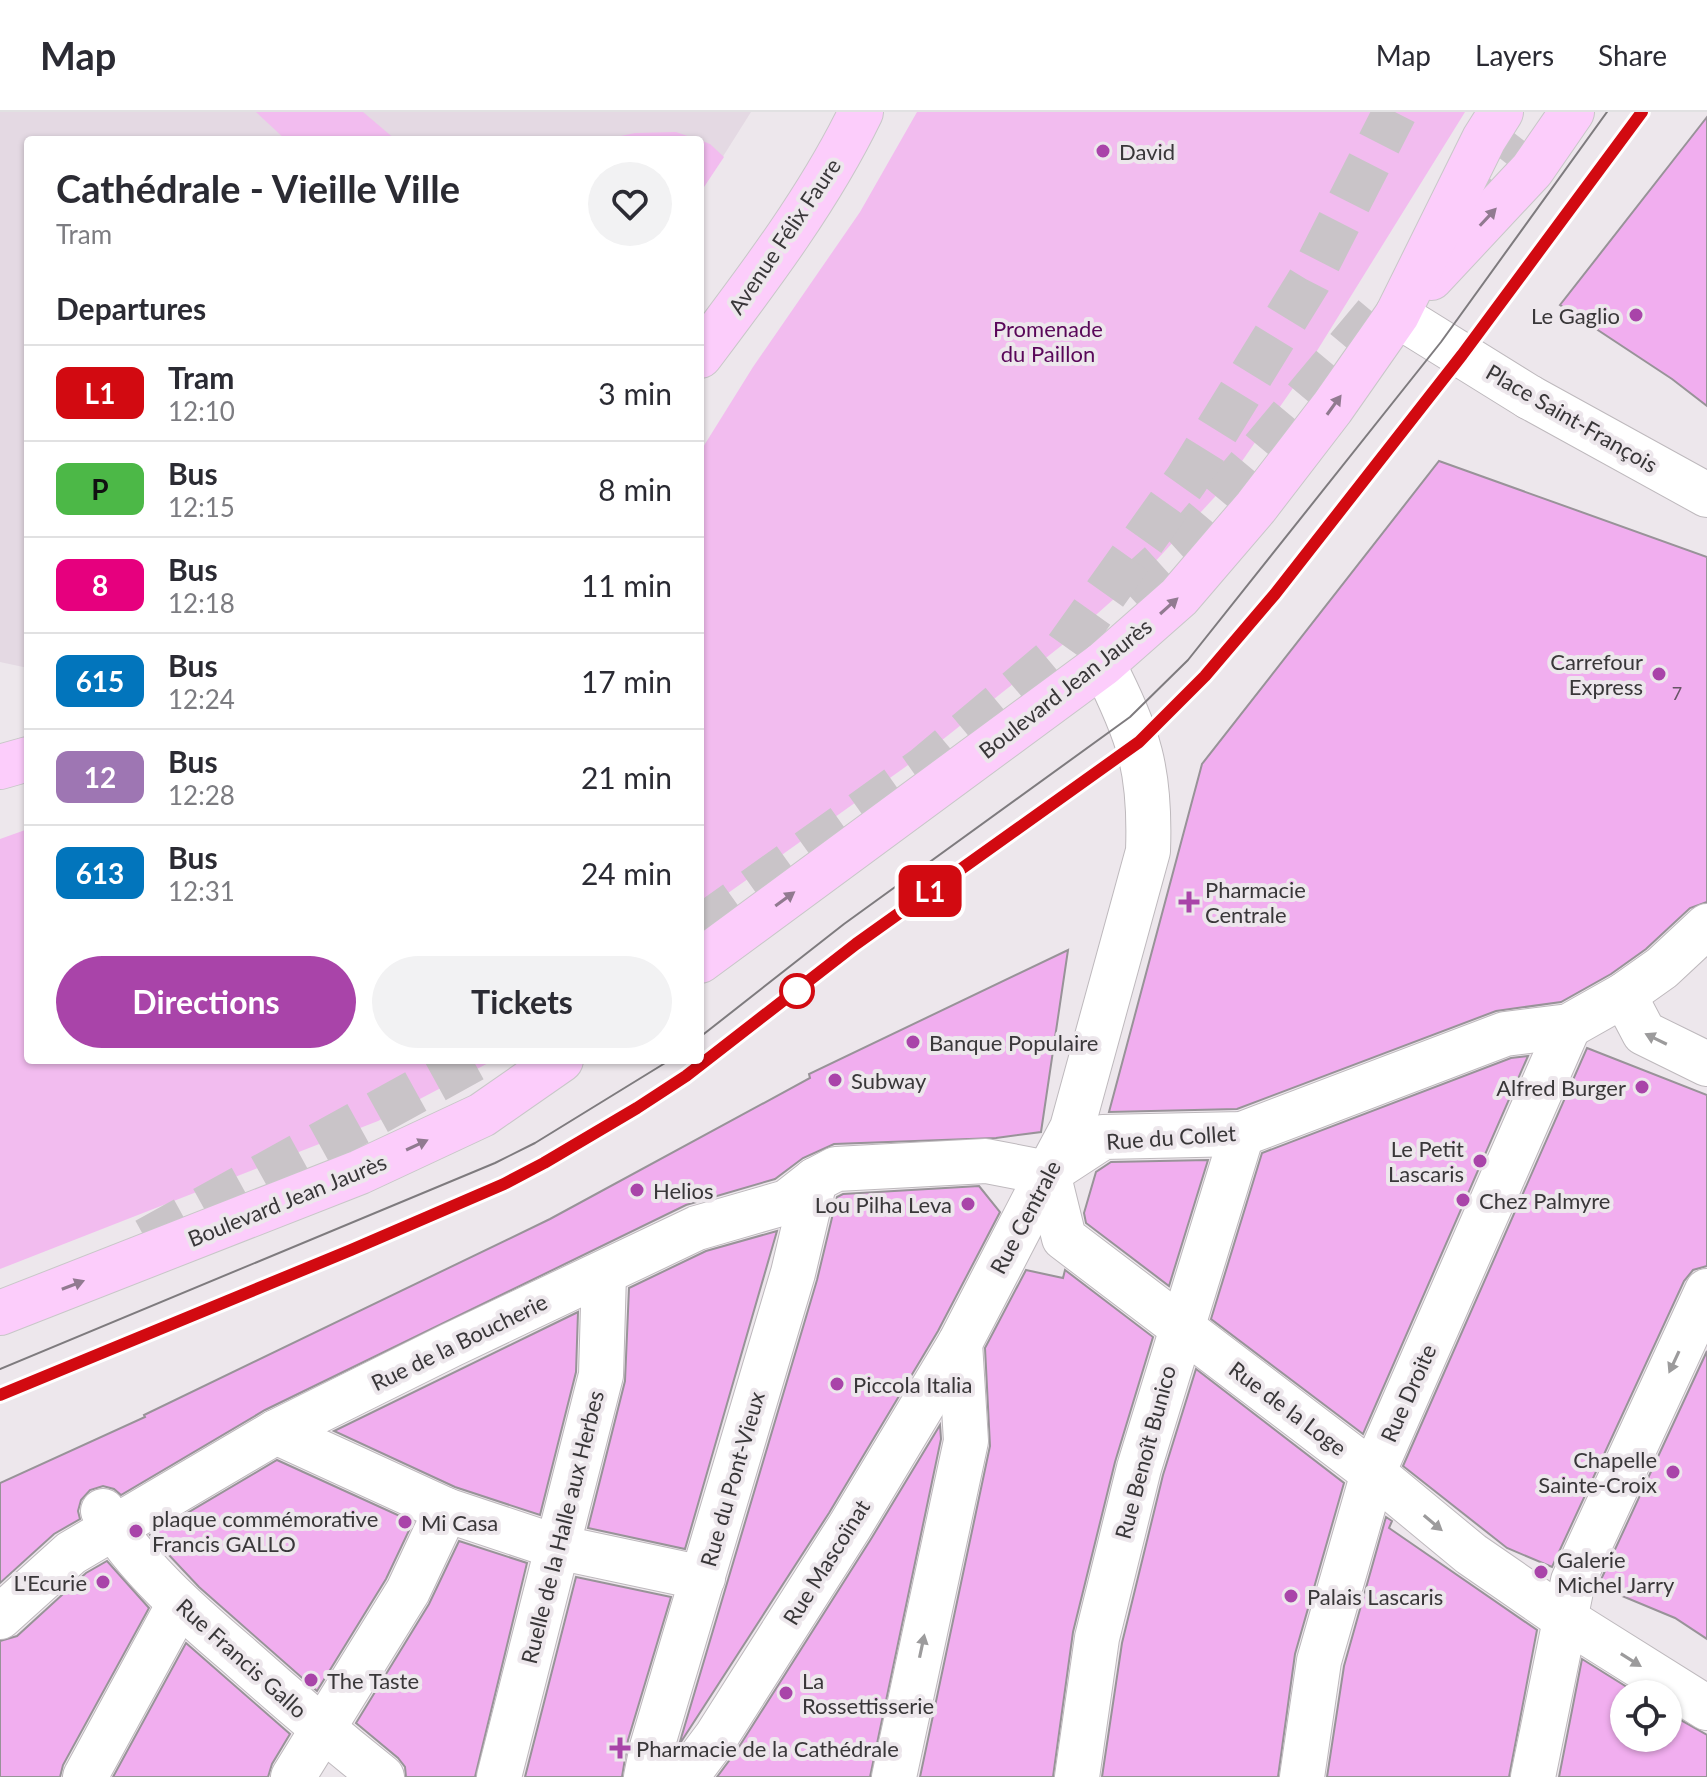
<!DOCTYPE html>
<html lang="en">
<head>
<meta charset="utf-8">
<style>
	:root { --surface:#fff; --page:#f2f2f3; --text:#2b2b33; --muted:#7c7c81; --line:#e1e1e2; --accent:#a944a9 }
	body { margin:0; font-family:Lato,sans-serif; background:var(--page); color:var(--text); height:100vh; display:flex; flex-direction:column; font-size:30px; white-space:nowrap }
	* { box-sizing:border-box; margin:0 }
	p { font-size:26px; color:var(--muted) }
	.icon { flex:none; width:44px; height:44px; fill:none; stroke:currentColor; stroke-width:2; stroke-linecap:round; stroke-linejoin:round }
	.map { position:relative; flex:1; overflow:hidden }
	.drawer { position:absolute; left:24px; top:24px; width:680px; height:928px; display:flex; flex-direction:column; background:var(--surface); border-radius:8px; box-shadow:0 2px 6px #0004 }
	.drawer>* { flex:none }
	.badge { padding:0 16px; border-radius:12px; font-size:28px; line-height:52px }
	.buttons { position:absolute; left:1610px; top:1568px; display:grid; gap:16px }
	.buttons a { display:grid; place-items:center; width:72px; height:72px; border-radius:50%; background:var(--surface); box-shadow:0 2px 6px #0004; font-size:40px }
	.map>.badge { position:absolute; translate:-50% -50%; box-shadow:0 0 0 4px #fff }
	h2 { padding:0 32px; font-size:30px; line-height:72px }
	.round { display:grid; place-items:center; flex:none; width:84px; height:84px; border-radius:42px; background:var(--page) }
	.overview { display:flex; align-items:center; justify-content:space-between; height:136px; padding:0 32px }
	h1 { font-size:38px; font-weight:700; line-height:60px }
	.cta { display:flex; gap:16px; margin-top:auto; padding:16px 32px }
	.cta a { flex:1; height:92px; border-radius:48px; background:var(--accent); color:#fff; font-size:32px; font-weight:700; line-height:92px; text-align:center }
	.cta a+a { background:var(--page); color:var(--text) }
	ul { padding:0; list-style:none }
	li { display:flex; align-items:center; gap:24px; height:96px; padding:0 32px; border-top:2px solid var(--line) }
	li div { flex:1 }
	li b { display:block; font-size:30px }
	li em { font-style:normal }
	li .badge { min-width:88px; font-weight:700; text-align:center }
	header { display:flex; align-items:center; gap:48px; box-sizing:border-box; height:112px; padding:0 40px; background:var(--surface); border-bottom:2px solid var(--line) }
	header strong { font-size:38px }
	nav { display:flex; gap:44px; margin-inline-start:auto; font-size:28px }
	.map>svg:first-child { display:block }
</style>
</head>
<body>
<header>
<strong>Map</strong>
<nav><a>Map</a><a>Layers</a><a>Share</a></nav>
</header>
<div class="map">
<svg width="1707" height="1665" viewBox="0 0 1707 1665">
	<rect width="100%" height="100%" fill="#ede7ec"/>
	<polygon fill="#e4d9e3" points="0,0 751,0 700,81 700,28 28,28 28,556 0,550"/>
	<g fill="#f2bcef">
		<polygon points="256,0 363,0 396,28 286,28"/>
		<polygon points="917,0 1465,0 1302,263 1224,375 1152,453 1061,534 932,636 700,801 700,340 753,255 860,100"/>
		<polygon points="676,20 699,28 602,28 635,21"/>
		<polygon points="700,28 710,32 724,45 700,81"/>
		<polygon points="28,717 28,948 494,948 378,1009 0,1157 0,727"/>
	</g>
	<g fill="#f1aeef" stroke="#989398" stroke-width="2">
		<polygon points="1707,5 1707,294 1672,267 1560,193"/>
		<polygon points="1439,349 1707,445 1707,790 1690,796 1646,837 1611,862 1561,890 1496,899 1237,997 1109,1000 1202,652"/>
		<polygon points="1068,838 1041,1020 996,1026 834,1032 803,1046 775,1067 686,1093 265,1298 121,1383 114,1377 103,1374 90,1378 81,1388 78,1399 80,1407 54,1422 0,1471 0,1371 145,1305 144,1303 550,1107 810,966 809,962"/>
		<polygon points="1587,936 1707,983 1707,1154 1693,1158 1684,1169 1552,1455 1507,1436 1403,1354"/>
		<polygon points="1528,944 1363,1322 1211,1207 1262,1041 1511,946"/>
		<polygon points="1208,1048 1169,1174 1086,1111 1084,1101 1096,1060 1111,1050"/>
		<polygon points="979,1074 1000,1100 938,1219 829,1401 679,1633 817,1168 837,1085 843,1082"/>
		<polygon points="777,1119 685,1437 588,1416 625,1269 629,1176 706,1139"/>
		<polygon points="1026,1158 1063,1166 1065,1158 1153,1225 1115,1350 1073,1520 1053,1665 920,1665 990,1334 985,1236"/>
		<polygon points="578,1200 576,1260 540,1403 455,1375 334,1319"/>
		<polygon points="1707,1239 1707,1527 1675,1506 1598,1474"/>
		<polygon points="1196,1257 1344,1371 1295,1542 1278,1665 1102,1665 1122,1531 1163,1363"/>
		<polygon points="940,1313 941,1327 870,1665 717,1665 737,1638 871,1427"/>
		<polygon points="277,1348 413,1410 386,1467 317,1579 199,1475 150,1423"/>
		<polygon points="1386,1405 1392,1409 1389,1416 1537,1518 1509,1665 1327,1665 1344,1554"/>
		<polygon points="459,1429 527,1451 475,1665 406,1665 405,1655 398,1646 356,1611 429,1492"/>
		<polygon points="107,1449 149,1496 63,1653 60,1665 0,1665 0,1529 17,1524 86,1461"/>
		<polygon points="576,1465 671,1485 628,1628 622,1665 525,1665"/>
		<polygon points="186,1531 290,1622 272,1652 268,1665 113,1665"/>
		<polygon points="1582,1547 1638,1582 1624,1582 1624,1626 1668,1626 1668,1601 1707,1623 1707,1665 1559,1665"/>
	</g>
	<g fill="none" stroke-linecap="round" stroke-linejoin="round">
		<g stroke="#c9c4c8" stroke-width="44" stroke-dasharray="44 22" stroke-linecap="butt">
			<polyline points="1460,99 1518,24"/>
			<polyline points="1127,481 1190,424 1384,192"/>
			<polyline points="700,816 923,657 1066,537 1187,367 1309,169 1395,0"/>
			<polyline points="146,1128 473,948"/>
		</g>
		<defs>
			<g id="pedestrian">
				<polyline points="1529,285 1707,383"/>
				<polyline points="1624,883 1644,921 1707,952"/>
				<polyline points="1048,1061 1064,1126 1373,1361 1471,1442 1565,1507"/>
				<polyline points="276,1320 446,1398 557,1435 703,1466"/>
				<path d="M103,1399C134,1453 190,1502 237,1542C284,1584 332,1625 382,1665"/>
				<polyline points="0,1505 71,1441 276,1320 451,1233 697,1116 787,1090 815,1068 836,1057 986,1049 1048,1061 1103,1025 1242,1022 1505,922 1569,914 1624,883 1662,856 1707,814"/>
				<polyline points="85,1665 179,1492"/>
				<polyline points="293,1665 408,1479 446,1398"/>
				<polyline points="499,1665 601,1263 604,1162"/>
				<polyline points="646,1665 652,1635 793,1161 815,1068"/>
				<polyline points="686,1665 716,1625 850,1414 960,1231 1048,1061"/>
				<polyline points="894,1665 966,1329 960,1231"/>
				<polyline points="1077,1665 1097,1526 1139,1356 1242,1022"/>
				<polyline points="1302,1665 1319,1549 1373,1361 1569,914"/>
			</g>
			<g id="minor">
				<polyline points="1397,203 1529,285"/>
				<path d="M1048,1061L1072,1016L1148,739C1151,658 1139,623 1103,552"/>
				<polyline points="1565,1507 1707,1596"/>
				<polyline points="1533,1665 1573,1469 1707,1179"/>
			</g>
			<g id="primary">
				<polyline points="1431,166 1532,58 1572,0"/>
				<path d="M700,244C758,167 819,87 861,0"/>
				<polyline points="0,655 28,647"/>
				<polyline points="700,849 1103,552 1179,485 1256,395 1332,296 1397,203 1484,27 1501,0"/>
				<polyline points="0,1201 360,1060 482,1003 561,948"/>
			</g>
		</defs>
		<use href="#pedestrian" stroke="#beb9bd" stroke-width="46"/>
		<use href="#minor" stroke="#beb9bd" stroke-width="46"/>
		<use href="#primary" stroke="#c8c7c8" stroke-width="46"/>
		<use href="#pedestrian" stroke="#fff" stroke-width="44"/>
		<use href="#minor" stroke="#fff" stroke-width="44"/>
		<use href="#primary" stroke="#fccdfb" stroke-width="44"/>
		<g stroke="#7e7b7e" stroke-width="2">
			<polyline points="700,925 844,812 1130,605 1188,548 1441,230 1607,0"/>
			<polyline points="0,1257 495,1051 535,1031 670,948"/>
			<polyline points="0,1283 351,1138 504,1072 544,1051 637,996 686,964 856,832 1139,630 1205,564 1275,482 1462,243 1642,0"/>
		</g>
	</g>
	<defs><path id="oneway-solid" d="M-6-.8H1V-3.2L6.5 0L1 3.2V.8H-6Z" transform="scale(2)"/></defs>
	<g fill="#917a90">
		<use href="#oneway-solid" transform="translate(1488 105) rotate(-47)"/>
		<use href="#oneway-solid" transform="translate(1334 293) rotate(-54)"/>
		<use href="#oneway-solid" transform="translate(1169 494) rotate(-42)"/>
		<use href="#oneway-solid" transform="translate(785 787) rotate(-36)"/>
		<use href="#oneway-solid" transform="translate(417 1033) rotate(-25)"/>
		<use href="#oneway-solid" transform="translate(73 1173) rotate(-21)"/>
	</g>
	<g fill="#9c9b9c">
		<use href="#oneway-solid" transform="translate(1656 927) rotate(-154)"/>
		<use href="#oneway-solid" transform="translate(1674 1250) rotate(115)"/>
		<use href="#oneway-solid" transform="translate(1433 1411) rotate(40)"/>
		<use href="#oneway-solid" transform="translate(922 1534) rotate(-78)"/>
		<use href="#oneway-solid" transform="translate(1631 1548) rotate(32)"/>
	</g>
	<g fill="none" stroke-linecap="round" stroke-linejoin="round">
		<defs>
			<polyline id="line" points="0,1283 351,1138 504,1072 544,1051 637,996 686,964 856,832 1139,630 1205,564 1275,482 1462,243 1642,0"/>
		</defs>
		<use href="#line" stroke="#fff" stroke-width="18"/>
		<use href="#line" stroke="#d20a11" stroke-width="12"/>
	</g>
	<g fill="#a944a9" stroke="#ede7ec" stroke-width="3">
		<circle cx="1103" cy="39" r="8"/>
		<circle cx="1636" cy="203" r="8"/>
		<circle cx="1659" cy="562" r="8"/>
		<path d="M1185 778h8v8h8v8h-8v8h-8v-8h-8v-8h8z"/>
		<circle cx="913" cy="930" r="8"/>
		<circle cx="835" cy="968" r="8"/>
		<circle cx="1642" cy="975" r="8"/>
		<circle cx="1480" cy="1049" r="8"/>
		<circle cx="637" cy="1078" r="8"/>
		<circle cx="1463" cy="1088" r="8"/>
		<circle cx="968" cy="1092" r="8"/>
		<circle cx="837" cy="1272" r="8"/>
		<circle cx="1673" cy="1360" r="8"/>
		<circle cx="405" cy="1410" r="8"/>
		<circle cx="136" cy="1419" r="8"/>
		<circle cx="1541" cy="1460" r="8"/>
		<circle cx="103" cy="1470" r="8"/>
		<circle cx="1291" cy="1484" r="8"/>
		<circle cx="311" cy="1568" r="8"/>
		<circle cx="786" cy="1581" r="8"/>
		<path d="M616 1624h8v8h8v8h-8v8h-8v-8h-8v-8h8z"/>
	</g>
	<circle fill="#fff" stroke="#d20a11" stroke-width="4" cx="797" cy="879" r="16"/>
	<g text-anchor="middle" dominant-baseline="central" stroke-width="8" stroke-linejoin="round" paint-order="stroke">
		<g font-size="18" fill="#675566">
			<text x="1677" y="581">7</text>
		</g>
		<g font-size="22" fill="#393739" stroke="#ede7ec" text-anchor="start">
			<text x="1119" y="39">David</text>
			<text x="1620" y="203" text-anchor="end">Le Gaglio</text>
			<text x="1643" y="549" text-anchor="end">Carrefour<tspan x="1643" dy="25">Express</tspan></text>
			<text x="1205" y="777">Pharmacie<tspan x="1205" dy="25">Centrale</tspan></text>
			<text x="929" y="930">Banque Populaire</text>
			<text x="851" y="968">Subway</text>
			<text x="1626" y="975" text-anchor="end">Alfred Burger</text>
			<text x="1464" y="1036" text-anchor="end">Le Petit<tspan x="1464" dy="25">Lascaris</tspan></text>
			<text x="653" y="1078">Helios</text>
			<text x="1479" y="1088">Chez Palmyre</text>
			<text x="952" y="1092" text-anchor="end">Lou Pilha Leva</text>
			<text x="853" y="1272">Piccola Italia</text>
			<text x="1657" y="1347" text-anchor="end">Chapelle<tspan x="1657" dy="25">Sainte-Croix</tspan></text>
			<text x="152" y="1406">plaque commémorative<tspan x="152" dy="25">Francis GALLO</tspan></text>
			<text x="421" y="1410">Mi Casa</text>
			<text x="1557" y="1447">Galerie<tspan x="1557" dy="25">Michel Jarry</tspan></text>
			<text x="87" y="1470" text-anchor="end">L'Ecurie</text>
			<text x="1307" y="1484">Palais Lascaris</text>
			<text x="327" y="1568">The Taste</text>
			<text x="802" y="1568">La<tspan x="802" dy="25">Rossettisserie</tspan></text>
			<text x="636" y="1636">Pharmacie de la Cathédrale</text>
		</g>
		<g font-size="22" fill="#393739" stroke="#ede7ec">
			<text transform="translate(784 124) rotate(-56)">Avenue Félix Faure</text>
			<text transform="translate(1572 306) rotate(30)">Place Saint-François</text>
			<text transform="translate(1065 576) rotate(-38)">Boulevard Jean Jaurès</text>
			<text transform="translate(1171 1025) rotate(-4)">Rue du Collet</text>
			<text transform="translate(287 1088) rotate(-22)">Boulevard Jean Jaurès</text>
			<text transform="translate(1025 1105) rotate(-62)">Rue Centrale</text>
			<text transform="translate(459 1230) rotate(-26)">Rue de la Boucherie</text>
			<text transform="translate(1408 1281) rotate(-66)">Rue Droite</text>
			<text transform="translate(1288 1296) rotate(37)">Rue de la Loge</text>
			<text transform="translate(1145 1340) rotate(-75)">Rue Benoît Bunico</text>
			<text transform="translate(732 1367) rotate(-74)">Rue du Pont-Vieux</text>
			<text transform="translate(562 1415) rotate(-76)">Ruelle de la Halle aux Herbes</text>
			<text transform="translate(826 1450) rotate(-58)">Rue Mascoïnat</text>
			<text transform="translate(242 1546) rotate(42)">Rue Francis Gallo</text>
		</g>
		<g font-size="22" fill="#590759" stroke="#ede7ec">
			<text x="1048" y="216">Promenade<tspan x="1048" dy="25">du Paillon</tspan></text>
		</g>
	</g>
</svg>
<div class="buttons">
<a><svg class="icon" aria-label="locate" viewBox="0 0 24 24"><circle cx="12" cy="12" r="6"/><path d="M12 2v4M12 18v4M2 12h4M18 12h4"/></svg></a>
</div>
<b class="badge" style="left:930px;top:779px;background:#d20a11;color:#fff">L1</b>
<section class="drawer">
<div class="overview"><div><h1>Cathédrale - Vieille Ville</h1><p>Tram</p></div><a class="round"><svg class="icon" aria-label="heart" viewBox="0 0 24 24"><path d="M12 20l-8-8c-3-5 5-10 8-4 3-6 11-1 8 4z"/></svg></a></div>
<h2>Departures</h2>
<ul>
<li><span class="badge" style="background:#d20a11;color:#fff">L1</span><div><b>Tram</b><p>12:10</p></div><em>3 min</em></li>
<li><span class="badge" style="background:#4cb847;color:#111">P</span><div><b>Bus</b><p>12:15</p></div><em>8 min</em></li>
<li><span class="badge" style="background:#e6007e;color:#fff">8</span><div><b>Bus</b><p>12:18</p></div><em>11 min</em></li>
<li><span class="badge" style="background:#0275bc;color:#fff">615</span><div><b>Bus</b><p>12:24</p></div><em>17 min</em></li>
<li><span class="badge" style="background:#9e76b3;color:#fff">12</span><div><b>Bus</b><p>12:28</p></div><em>21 min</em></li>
<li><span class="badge" style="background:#0275bc;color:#fff">613</span><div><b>Bus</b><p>12:31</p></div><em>24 min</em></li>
</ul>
<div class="cta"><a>Directions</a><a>Tickets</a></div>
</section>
</div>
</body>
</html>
